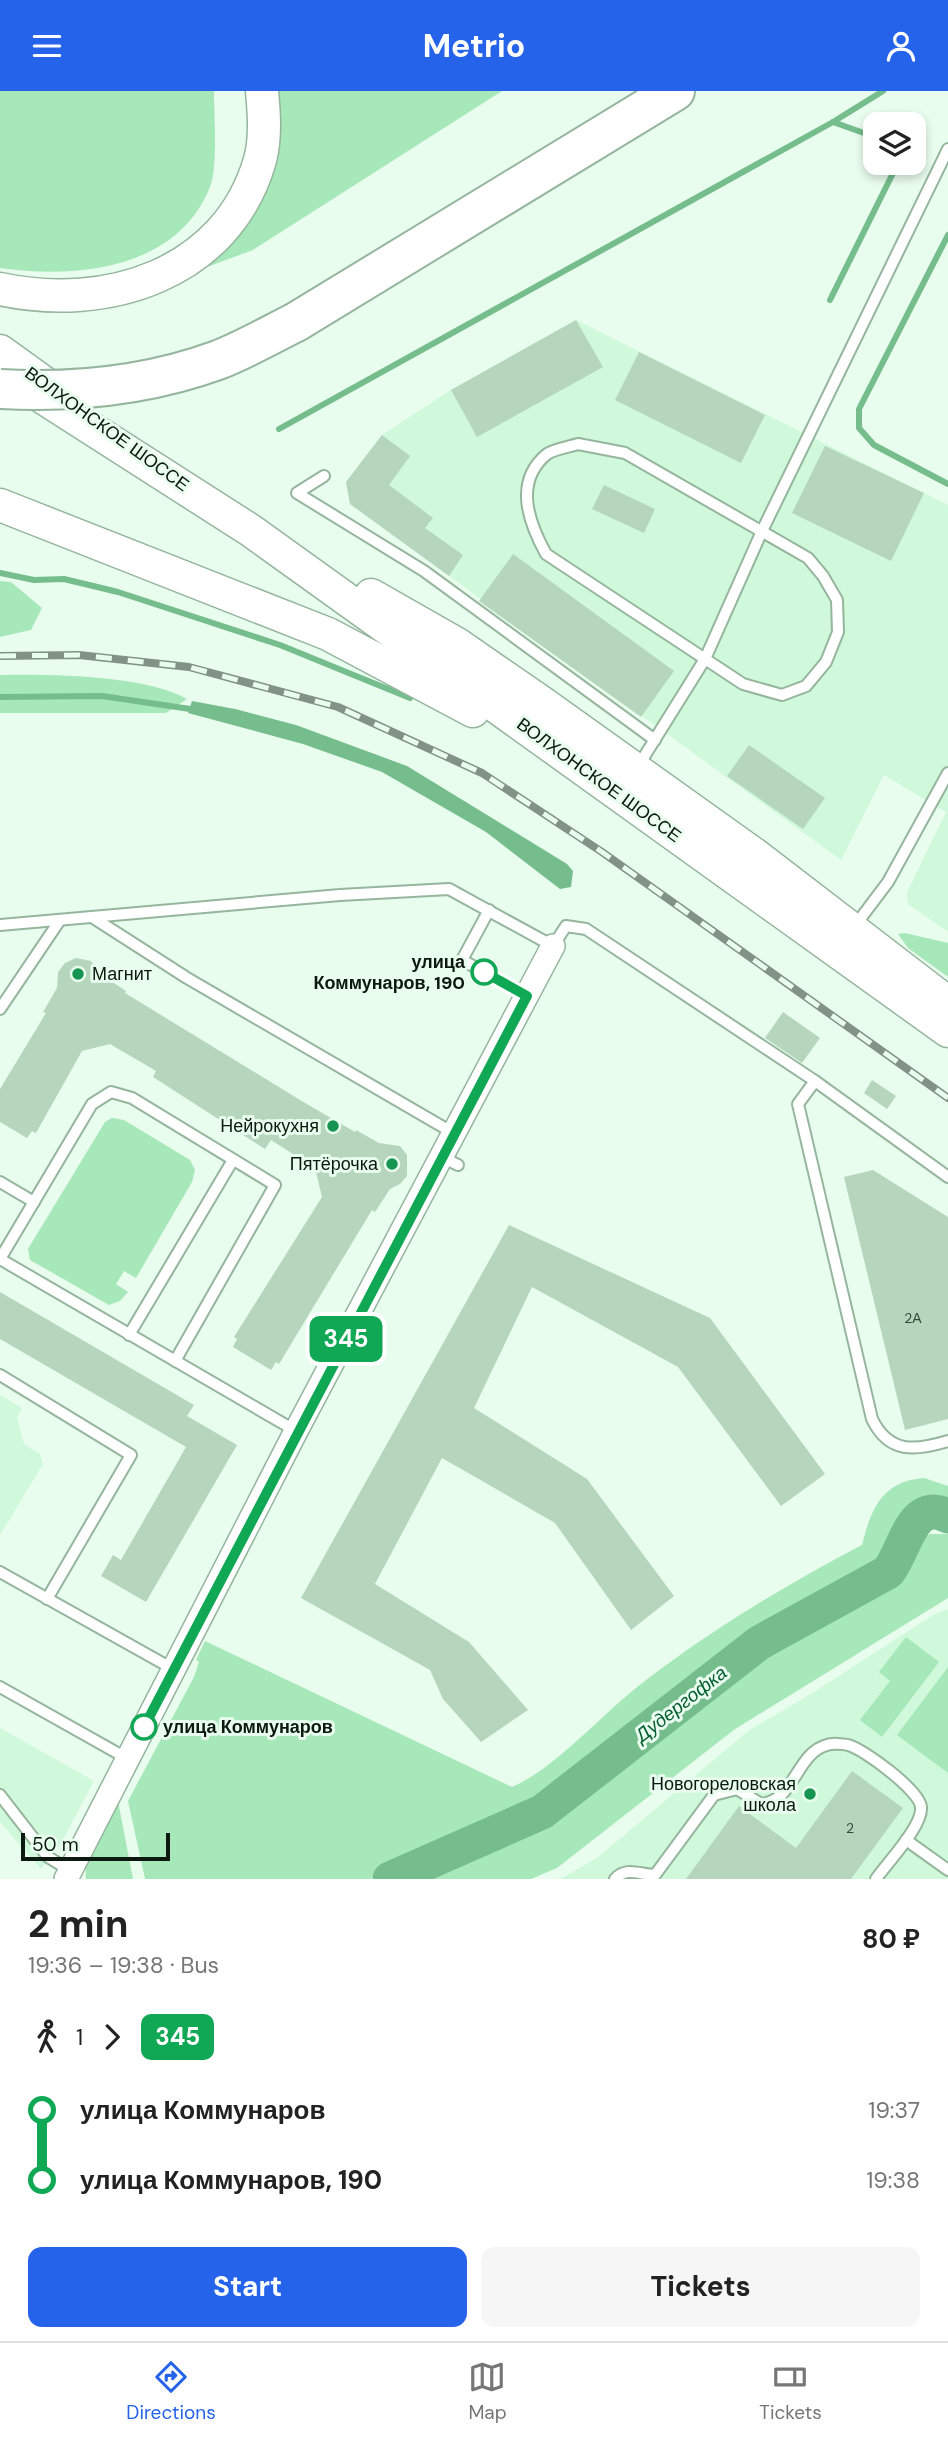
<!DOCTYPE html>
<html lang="en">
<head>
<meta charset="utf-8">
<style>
	:root { --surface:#fff; --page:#f6f6f6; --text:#222; --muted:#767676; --line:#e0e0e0; --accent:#2563eb }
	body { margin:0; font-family:"DM Sans",sans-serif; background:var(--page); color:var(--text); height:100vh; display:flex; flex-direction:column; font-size:26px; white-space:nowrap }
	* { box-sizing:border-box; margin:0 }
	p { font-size:23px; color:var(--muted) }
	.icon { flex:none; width:38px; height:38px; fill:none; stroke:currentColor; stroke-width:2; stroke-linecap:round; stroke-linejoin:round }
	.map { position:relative; height:1788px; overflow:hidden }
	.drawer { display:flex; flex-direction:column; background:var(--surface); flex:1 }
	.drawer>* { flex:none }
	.badge { padding:0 14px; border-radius:10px; font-size:24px; line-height:46px }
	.fabs { position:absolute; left:863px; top:21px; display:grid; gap:14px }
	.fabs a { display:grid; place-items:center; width:63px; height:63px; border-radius:14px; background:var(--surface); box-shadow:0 4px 10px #0003; font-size:35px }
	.scale { position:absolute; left:21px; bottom:18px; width:149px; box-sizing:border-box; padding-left:7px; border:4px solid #0c1910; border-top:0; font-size:19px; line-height:24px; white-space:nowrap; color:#0c1910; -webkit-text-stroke:5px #e9fdee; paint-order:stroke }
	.map>.badge { position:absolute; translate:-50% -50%; box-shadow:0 0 0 4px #fff }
	.legs { display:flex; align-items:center; gap:10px; height:77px; padding:0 28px; font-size:23px }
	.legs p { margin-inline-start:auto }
	.summary { display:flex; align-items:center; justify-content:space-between; height:119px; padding:0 28px }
	h1 { font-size:38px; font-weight:700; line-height:52px }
	.button { display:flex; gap:14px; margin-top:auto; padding:14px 28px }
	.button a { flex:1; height:80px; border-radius:14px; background:var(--accent); color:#fff; font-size:28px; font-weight:700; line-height:80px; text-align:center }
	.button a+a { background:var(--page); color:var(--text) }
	ul { padding:0 28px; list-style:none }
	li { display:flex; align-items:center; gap:24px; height:70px; font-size:26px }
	li i { display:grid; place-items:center; width:10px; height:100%; margin:0 9px; background:currentColor }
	li i::after { content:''; width:18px; height:18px; margin:-9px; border:5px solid; border-radius:50%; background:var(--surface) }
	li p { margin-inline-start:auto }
	li:first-child i { background:linear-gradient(#0000 50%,currentColor 0) }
	li:last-child i { background:linear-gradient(currentColor 50%,#0000 0) }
	header { display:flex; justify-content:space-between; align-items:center; height:91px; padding:0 28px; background:var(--accent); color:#fff; font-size:32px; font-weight:700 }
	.tab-bar { display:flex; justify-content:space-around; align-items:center; height:98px; border-top:2px solid var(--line); background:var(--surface); font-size:19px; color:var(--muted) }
	.tab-bar a { display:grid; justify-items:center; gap:4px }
	.tab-bar .selected { color:var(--accent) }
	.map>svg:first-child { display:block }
</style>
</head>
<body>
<header><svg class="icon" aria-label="menu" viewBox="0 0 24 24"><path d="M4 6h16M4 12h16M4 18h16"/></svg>Metrio<svg class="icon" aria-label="person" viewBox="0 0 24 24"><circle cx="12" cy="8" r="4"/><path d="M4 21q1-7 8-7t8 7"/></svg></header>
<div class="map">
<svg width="948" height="1788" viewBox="0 0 948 1788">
	<rect width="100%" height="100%" fill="#e9fdee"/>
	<g fill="#d0f9db">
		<polygon points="576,229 948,414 948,841 908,813 907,801 946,721 884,684 841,769 350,413 346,391 382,344 451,299"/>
		<polygon points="0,1304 22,1317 17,1327 24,1353 40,1363 43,1373 0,1444"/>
		<polygon points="948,1518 948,1788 560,1788 597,1767 748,1640 814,1601 933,1524"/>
		<polygon points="0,1637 94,1690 60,1754 41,1778 0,1731"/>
	</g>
	<g fill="#a6e8b9">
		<path d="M0,0H214C214,23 218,77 210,96C177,179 75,188 0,177Z"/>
		<polygon points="275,0 502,0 253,159 196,180"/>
		<polygon points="0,490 11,491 42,517 31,539 0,546"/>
		<path d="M0,584C51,583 144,584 187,608L166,622H0Z"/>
		<polygon points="905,842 948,852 948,886 908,857 898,843"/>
		<polygon points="112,1027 124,1029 190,1069 195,1079 192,1091 136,1187 124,1180 116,1193 128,1201 120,1210 109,1214 30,1169 28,1158 105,1031"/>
		<path d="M924,1387L948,1395V1421L932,1414L910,1423L895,1469L690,1586L558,1699L514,1726L433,1762L370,1788H145L128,1710L194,1586L199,1571L196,1569L205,1550L512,1696C556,1677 602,1623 641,1593C711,1539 784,1495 862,1454C871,1418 882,1390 924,1387Z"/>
		<path d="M930,1443H948V1507L735,1638L557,1777L531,1788H398L528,1734L558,1715L758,1560L881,1493C900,1478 908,1453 930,1443Z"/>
		<polygon points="906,1546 939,1571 882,1646 860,1629 890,1590 879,1581"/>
		<polygon points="948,1576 948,1682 897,1644"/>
		<polygon points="117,1705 133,1788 86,1788 85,1767"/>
	</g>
	<polygon fill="#75bd8c" points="192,610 235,618 296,634 407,675 567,773 573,780 571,796 560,798 486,741 382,681 303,653 188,622"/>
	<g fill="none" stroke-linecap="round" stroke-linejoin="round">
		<g stroke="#75bd8c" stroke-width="6">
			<polyline points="833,31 875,46"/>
			<polyline points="948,144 859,318 859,337 874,354 948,393"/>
			<polyline points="830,209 898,72"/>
			<polyline points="279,338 833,31 883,0"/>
			<polyline points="0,482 34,489 64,488 118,501 280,554 410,607"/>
			<polyline points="0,606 102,605 197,619"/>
		</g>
		<path stroke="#75bd8c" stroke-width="35" d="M390,1788L542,1721L759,1552L888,1481C906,1459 911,1406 948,1425"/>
	</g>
	<g fill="#b5d6bd">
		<polygon points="576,229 603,276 477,346 451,299"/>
		<polygon points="639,261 765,324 741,372 615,309"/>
		<polygon points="382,344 410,365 389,394 433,427 425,437 463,464 449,485 350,413 346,391"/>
		<polygon points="825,355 924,402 891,470 792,422"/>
		<polygon points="604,394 655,418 644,442 592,418"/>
		<polygon points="513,463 674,580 641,626 479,510"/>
		<polygon points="749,654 825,707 803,738 727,685"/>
		<polygon points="76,867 91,870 103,885 126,900 125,902 305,1012 355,1041 356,1039 379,1052 400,1055 407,1064 407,1085 400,1093 390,1098 375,1121 372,1119 279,1273 276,1271 271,1279 233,1256 237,1248 234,1246 322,1106 315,1077 271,1049 265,1058 153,986 156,980 110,953 82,960 36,1042 32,1040 27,1047 0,1031 0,998 46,922 43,921 57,897 58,881 65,872"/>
		<polygon points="783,921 820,947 802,972 765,947"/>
		<polygon points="872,989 896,1005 887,1018 864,1002"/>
		<polygon points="873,1079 948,1126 948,1328 905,1339 844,1086"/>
		<polygon points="509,1134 710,1227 825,1383 781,1415 678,1276 532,1196 474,1317 587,1388 674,1505 631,1539 555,1432 442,1367 375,1493 469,1551 528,1619 481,1651 443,1608 430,1579 301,1507"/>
		<polygon points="0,1201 194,1314 187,1325 237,1354 146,1511 101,1485 113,1464 121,1469 186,1356 0,1248"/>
		<polygon points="852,1680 903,1717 851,1788 686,1788 739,1715 796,1757"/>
	</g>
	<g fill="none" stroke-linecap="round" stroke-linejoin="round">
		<defs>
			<g id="lane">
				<path d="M578,353L625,362L808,467L823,485L837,509L838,541L826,571L806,595L782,604L743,593L546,463C529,432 513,391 547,363C554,358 569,356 578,353Z"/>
				<polyline points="324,385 297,402 424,480 655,649"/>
				<polyline points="637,677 705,568 762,440 948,58"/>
				<polyline points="489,819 462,869 527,905"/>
				<polyline points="92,826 187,887 455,1043"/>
				<polyline points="0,834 340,804 449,798 553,855 566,835 586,838 815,990 948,1086"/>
				<polyline points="854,836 888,791 948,682"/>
				<polyline points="0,918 60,829"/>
				<path d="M815,990L798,1013L872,1328C889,1363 915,1360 948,1350"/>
				<polyline points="442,1066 458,1074"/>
				<polyline points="0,1091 34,1111"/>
				<polyline points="0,1168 92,1013 111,1001 132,1007 275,1094 175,1270"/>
				<polyline points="0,1168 296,1340"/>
				<polyline points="129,1244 233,1069"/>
				<polyline points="0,1284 131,1364 47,1508"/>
				<polyline points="0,1481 173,1578"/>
				<polyline points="0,1596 128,1668"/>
				<polyline points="0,1704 48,1766 71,1780"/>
				<polyline points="906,1749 948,1779"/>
				<path d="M615,1788C626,1775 641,1784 655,1784L714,1704L737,1698L761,1713C795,1710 796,1662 827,1654C832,1652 843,1653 848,1654C864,1658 920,1700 921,1716C923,1735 887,1772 876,1788"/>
			</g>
			<polyline id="street" points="66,1788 296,1340 553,855"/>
			<g id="secondary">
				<path d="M0,198C106,221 227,184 260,69C266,47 264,22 262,0"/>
				<polyline points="0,260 54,299"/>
				<polyline points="25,295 250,439 948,940"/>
				<polyline points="0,414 328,543 473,620"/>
				<polyline points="371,504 457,553 541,611 754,763 948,912"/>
			</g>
			<polyline id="highway" points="296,231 675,0"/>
		</defs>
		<use href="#lane" stroke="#95b59d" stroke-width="14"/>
		<use href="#street" stroke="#95b59d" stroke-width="26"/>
		<use href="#secondary" stroke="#95b59d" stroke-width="35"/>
		<use href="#highway" stroke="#95b59d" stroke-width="42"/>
		<use href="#lane" stroke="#fff" stroke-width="10"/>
		<use href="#street" stroke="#fff" stroke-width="23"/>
		<use href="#secondary" stroke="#fff" stroke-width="32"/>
		<use href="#highway" stroke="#fff" stroke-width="38"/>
		<defs>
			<polyline id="rail" points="0,565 79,564 189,576 338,616 482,682 602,761 948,1007"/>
		</defs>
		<use href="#rail" stroke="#829286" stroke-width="8"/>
		<use href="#rail" stroke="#e9fdee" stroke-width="5" stroke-dasharray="16" stroke-linecap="butt"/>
		<defs>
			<path id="highway-bridge" d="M0,298C74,302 147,295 218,269C244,259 270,244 296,231"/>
		</defs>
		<use href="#highway-bridge" stroke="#95b59d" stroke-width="42" stroke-linecap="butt"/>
		<use href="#highway-bridge" stroke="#fff" stroke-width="38"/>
	</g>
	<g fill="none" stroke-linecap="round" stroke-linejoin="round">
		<defs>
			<polyline id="line-1" points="144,1636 527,905 484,881"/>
		</defs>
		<use href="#line-1" stroke="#fff" stroke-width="16"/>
		<use href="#line-1" stroke="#10a855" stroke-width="10"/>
	</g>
	<g fill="#fff" stroke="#10a855" stroke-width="3.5">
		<circle cx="484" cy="881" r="12"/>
		<circle cx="144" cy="1636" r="12"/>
	</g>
	<g fill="#179451" stroke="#e9fdee" stroke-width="2.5">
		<circle cx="78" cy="883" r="7"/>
		<circle cx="333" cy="1035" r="7"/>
		<circle cx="392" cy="1073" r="7"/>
		<circle cx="810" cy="1703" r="7"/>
	</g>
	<g text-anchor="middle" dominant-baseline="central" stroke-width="6" stroke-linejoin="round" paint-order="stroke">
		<g font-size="14" fill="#36483b">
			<text x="913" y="1227">2А</text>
			<text x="850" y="1737">2</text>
		</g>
		<g font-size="18" fill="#0c1910" stroke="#e9fdee">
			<text transform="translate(107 338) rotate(36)">ВОЛХОНСКОЕ ШОССЕ</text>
			<text transform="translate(599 689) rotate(36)">ВОЛХОНСКОЕ ШОССЕ</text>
		</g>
		<g font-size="18" font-weight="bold" fill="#0c1910" stroke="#e9fdee" text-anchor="end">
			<text x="465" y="871">улица<tspan x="465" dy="21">Коммунаров, 190</tspan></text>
			<text x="163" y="1636" text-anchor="start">улица Коммунаров</text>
		</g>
		<g font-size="18" fill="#0c1910" stroke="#e9fdee" text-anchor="end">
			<text x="92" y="883" text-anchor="start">Магнит</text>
			<text x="319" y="1035">Нейрокухня</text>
			<text x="378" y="1073">Пятёрочка</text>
			<text x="796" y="1693">Новогореловская<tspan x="796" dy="21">школа</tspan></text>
		</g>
		<g font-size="19" font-style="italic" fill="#045d30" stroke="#e9fdee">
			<text transform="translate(681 1613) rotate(-38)">Дудергофка</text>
		</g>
	</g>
</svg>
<div class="fabs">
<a><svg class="icon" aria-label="layers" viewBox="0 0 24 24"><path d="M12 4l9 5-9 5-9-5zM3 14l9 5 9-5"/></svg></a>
</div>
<div class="scale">50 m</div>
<b class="badge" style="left:346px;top:1248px;background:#10a855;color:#fff">345</b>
</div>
<section class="drawer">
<div class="summary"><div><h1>2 min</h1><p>19:36 – 19:38 · Bus</p></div><b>80 ₽</b></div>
<div class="legs"><svg class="icon" aria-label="walk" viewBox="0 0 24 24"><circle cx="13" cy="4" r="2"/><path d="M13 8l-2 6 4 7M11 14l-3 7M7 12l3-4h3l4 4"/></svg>1<svg class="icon" aria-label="forward" viewBox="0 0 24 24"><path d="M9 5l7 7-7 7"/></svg><b class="badge" style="background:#10a855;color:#fff">345</b></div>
<ul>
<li><i style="color:#10a855"></i><b>улица Коммунаров</b><p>19:37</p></li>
<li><i style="color:#10a855"></i><b>улица Коммунаров, 190</b><p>19:38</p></li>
</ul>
<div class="button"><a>Start</a><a>Tickets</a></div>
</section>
<nav class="tab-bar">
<a class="selected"><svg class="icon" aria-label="directions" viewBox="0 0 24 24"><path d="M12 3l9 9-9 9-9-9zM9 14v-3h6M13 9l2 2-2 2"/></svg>Directions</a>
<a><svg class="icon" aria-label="map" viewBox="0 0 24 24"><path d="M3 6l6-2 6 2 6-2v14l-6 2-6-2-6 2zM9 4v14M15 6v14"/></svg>Map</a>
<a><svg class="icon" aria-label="tickets" viewBox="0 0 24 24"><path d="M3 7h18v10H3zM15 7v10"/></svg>Tickets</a>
</nav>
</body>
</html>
